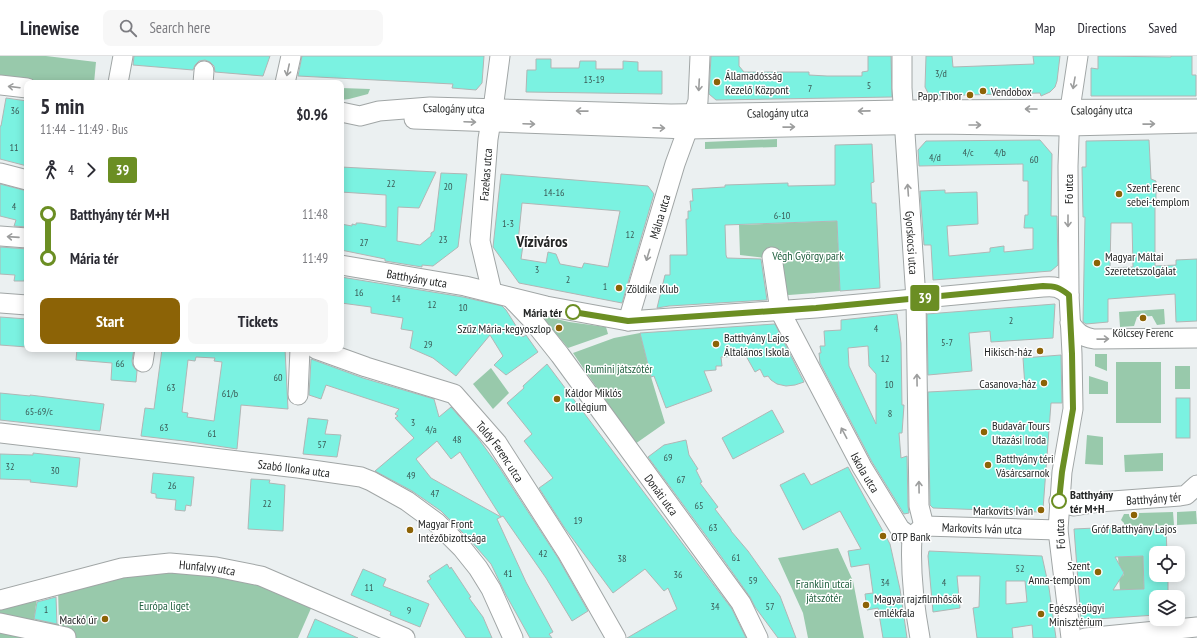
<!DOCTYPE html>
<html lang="en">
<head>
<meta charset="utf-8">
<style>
	:root { --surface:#fff; --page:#f7f7f7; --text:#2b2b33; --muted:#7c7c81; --line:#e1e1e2; --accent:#8c6306 }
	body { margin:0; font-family:"PT Sans Narrow",sans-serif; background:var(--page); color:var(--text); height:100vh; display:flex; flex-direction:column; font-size:15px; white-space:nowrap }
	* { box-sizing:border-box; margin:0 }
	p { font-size:13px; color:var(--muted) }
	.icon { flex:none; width:22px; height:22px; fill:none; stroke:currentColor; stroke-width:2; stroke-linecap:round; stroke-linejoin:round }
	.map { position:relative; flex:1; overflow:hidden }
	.sheet { position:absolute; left:24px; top:24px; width:320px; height:272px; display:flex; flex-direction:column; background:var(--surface); border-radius:8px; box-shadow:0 2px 10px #0003 }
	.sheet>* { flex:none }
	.badge { padding:0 8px; border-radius:3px; font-size:14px; line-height:26px }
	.controls { position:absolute; left:1149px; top:490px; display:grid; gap:8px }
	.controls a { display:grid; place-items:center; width:36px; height:36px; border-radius:8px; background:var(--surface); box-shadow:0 2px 10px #0003; font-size:20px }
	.map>.badge { position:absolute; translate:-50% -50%; box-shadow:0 0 0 2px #fff }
	.legs { display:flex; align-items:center; gap:6px; height:44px; padding:0 16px; font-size:13px }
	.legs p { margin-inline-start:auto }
	.head { display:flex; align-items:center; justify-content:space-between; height:68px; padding:0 16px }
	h1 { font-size:22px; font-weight:600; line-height:30px }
	.primary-button { display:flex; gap:8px; margin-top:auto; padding:8px 16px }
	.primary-button a { flex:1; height:46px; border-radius:8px; background:var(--accent); color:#fff; font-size:16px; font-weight:600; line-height:46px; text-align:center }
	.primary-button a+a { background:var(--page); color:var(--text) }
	ul { padding:0 16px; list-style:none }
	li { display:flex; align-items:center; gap:14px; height:44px; font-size:15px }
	li i { display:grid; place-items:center; width:6px; height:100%; margin:0 5px; background:currentColor }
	li i::after { content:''; width:10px; height:10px; margin:-5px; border:3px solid; border-radius:50%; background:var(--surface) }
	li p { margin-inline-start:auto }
	li:first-child i { background:linear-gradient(#0000 50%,currentColor 0) }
	li:last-child i { background:linear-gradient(currentColor 50%,#0000 0) }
	header { display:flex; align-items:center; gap:24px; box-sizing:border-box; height:56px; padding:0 20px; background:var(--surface); border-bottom:1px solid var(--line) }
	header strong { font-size:19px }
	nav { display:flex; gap:22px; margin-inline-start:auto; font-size:14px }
	.search { width:280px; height:36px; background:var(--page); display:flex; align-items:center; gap:10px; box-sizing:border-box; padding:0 14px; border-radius:8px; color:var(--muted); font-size:15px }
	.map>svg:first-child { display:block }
</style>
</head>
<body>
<header>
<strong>Linewise</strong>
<div class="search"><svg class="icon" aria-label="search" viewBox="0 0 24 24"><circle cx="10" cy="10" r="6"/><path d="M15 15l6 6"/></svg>Search here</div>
<nav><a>Map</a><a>Directions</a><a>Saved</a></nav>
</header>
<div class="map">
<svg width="1197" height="582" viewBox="0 0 1197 582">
	<rect width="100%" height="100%" fill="#ebf0f1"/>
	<g fill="#98c9ab">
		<polygon points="0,0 46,0 96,6 94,27 27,27 0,24"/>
		<polygon points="341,32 370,33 368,38 349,43 341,44"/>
		<polygon points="777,83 777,91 705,93 705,86"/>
		<polygon points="837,165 840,235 789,239 781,238 767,202 740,199 739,169"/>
		<polygon points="1164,253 1165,268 1157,269 1152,260 1137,261 1134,270 1120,271 1119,256"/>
		<polygon points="544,260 569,266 606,271 608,278 568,292 543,262"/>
		<polygon points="640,277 651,321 665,367 635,388 573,297 614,282"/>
		<polygon points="1095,298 1107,298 1107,315 1095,310"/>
		<rect x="1116" y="306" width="45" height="61"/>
		<rect x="1175" y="310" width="15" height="23"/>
		<polygon points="491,312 509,337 493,353 473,328"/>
		<polygon points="1089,320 1108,326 1108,338 1089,338"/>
		<polygon points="1087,379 1103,381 1103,409 1085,408"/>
		<polygon points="1163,397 1163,415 1125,416 1124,399"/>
		<polygon points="1196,455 1197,468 1177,469 1177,456"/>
		<polygon points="1173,456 1174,469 1124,471 1124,467 1121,464 1124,458 1129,458 1131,461 1135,462 1138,460 1139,457"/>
		<polygon points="838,492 853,525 864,582 808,582 803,557 778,502"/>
		<polygon points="1143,500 1144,533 1120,534 1119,521 1123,520 1124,517 1123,515 1119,514 1118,501"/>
		<polygon points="172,514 231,518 312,550 298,582 0,582 0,548 37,541 34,564 59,568 58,533 124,517"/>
	</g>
	<g fill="#7bf2e1" stroke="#b1b6b5" fill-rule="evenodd">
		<polygon points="134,0 270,0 263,20 215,16 214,10 210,6 205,4 199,5 195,9 193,14 133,9"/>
		<polygon points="302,0 484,0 482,27 476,34 452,32 453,28 298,20"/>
		<polygon points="711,0 739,0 739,10 744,16 809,16 809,19 827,20 862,20 862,16 868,15 868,0 891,0 892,41 716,44 709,38"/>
		<polygon points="926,0 952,0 953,11 1034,8 1033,0 1060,0 1057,25 1055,31 1050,36 1041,40 1040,37 932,40 928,37 925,31"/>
		<polygon points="1098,0 1171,1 1171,0 1192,0 1192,19 1196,19 1196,40 1091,40 1091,12 1098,13"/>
		<polygon points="536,3 551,3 551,12 579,12 580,5 596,5 596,13 623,13 623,5 638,6 638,15 662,15 662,38 526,36 527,14 536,14"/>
		<polygon points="6,42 27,45 27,110 0,103 0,70 1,70"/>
		<polygon points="1040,84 1052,98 1051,160 1057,160 1058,209 1051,215 933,224 931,189 924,189 920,135 945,134 945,137 977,136 978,168 947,170 949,200 990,196 990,192 1004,190 1004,196 1033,193 1033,172 1024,172 1025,159 1028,159 1028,125 1023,125 1023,108 919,110 918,94 926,85"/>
		<path d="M1149,84L1151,123L1156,125V144L1155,145V210L1176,209V204L1197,203V265L1176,266L1175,238L1108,243V266L1086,268L1083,266L1085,161H1083L1082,111H1086V85ZM1111,167H1132L1133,211L1110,212Z"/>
		<polygon points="872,88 874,126 871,127 872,147 876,147 880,232 840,235 837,165 725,169 726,199 727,202 761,203 767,244 669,250 657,252 665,219 670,219 670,199 687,199 686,163 688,163 688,155 691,155 690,145 693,145 692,133 725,131 725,129 788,127 788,130 835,129 835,89"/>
		<polygon points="341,111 436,116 419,152 398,151 397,185 420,189 431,180 431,177 434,175 441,117 467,118 458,191 433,210 422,209 422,211 385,205 385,203 341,194 341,168 352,170 352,168 356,169 356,167 361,167 386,171 386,139 341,136"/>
		<path d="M501,118L648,130L654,138L622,247L519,227L493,191ZM522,147L620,155L608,211L584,207L582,212L560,208L556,198L548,196L546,207L521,203L523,189L518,186Z"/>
		<polygon points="0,128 27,135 27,171 14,170 16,164 0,160"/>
		<polygon points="0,191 27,193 27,220 25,220 24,225 14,225 15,219 0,218"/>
		<polygon points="341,221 463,241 502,250 506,254 523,281 526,279 538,296 506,319 494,309 503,300 490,279 456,320 433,302 410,292 413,275 401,273 403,262 371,257 371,251 341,247"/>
		<polygon points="1055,248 1053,282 991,286 990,275 969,277 972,315 928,319 927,258"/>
		<path d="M897,258L901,287L902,349H904L902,377H899L901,402L907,400L908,450L909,457L904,458L872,406L820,307L819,297H821L820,290H825L824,275L841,274V264ZM868,290L869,310L876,318V368L849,310L848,292Z"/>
		<polygon points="0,261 27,263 27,291 0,289"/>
		<polygon points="775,268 804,326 795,329 786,330 777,328 771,324 768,320 764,321 760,313 755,316 746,300 721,301 722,310 716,310 716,314 704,315 712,335 666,352 654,320 651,321 640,277"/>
		<polygon points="77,293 134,293 132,305 133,310 137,315 136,326 111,324 112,307 76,304"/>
		<path d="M162,293H285L288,353L241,349L237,393L184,385L141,380L145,352L154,353ZM196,301L215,302L214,305L222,306L214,365L187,361L188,357L182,356L188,304L195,305Z"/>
		<polygon points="1061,299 1062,347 1051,347 1043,453 1039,456 933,452 930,449 928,336 1025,331 1023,302"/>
		<path d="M311,303L363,322L434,343L439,361L451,351L478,382L499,411L558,502L588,555L572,565L546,522L503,460L497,463L526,526L553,576L549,578L552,582H530L506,539L491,508L470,484L441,455L412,435L375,415L414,382L395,362L398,360L395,358L399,353L326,329L321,343L309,339ZM437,385L451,403L460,396L501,461L431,422L416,403Z"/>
		<polygon points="547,308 732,553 746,582 627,582 677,553 668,532 664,535 645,513 613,537 564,471 539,432 553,422 524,385 532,378 507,347 524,332 523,330"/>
		<polygon points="0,337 30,340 30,339 104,348 100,375 0,364"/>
		<rect x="1176" y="342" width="14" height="40"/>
		<polygon points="772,354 784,376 733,403 722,382"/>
		<polygon points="308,362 328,364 325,378 341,379 337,401 303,398"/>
		<polygon points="686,384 689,399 698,413 696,414 702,426 700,427 718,451 715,453 731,474 731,475 748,495 780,540 796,582 778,582 755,551 750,541 715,492 648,401 664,389"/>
		<polygon points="33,397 80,402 77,431 30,426 31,424 0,423 0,398 33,399"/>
		<polygon points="848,411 890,488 900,533 907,582 883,582 878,552 867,554 865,538 873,537 869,508 851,511 848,495 861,493 840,455 803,474 780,429 804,417 811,429"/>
		<polygon points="153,417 194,421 191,450 186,449 185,455 175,454 176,444 156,442 156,438 151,437"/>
		<polygon points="251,423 270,424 269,427 285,429 283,475 248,473"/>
		<path d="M1116,471V474L1166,472L1167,497H1156V519H1168V541H1156V559L1081,564L1074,473ZM1143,500L1144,533L1113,534L1124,517L1115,501Z"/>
		<path d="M929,495L1042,500L1049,532L1056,582H1033L1032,569L1012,572L1013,582H977L973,552L979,551L980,520H957L960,552L933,556L928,500ZM1006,525H1025L1027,546L1006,548Z"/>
		<polygon points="447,508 450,513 451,511 471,541 469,542 483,561 492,582 466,582 427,525 431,523 429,520"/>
		<polygon points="363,513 386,523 383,530 429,548 420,571 390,559 391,556 351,539"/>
		<polygon points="56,541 57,568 34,563 37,546"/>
		<polygon points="315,563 358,582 307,582"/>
	</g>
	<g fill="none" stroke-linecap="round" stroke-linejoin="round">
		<defs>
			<g id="minor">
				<path id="s1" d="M902,0V32L916,243L919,450L924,470"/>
				<polyline points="118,27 123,0"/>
				<polyline points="203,27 204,15"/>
				<polyline points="285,27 291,0"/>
				<polyline points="0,29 27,32"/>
				<path id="s2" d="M341,56L360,60L379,55L430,51L671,58L903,54L1197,53"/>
				<polyline points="414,63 688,73 936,68 1068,70 1197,67"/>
				<polyline points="0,117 27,124"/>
				<polyline points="0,180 27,182"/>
				<path id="s3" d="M772,201L780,255L862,411L900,473L912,482"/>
				<path id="s4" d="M341,209L465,230L546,250L628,265L816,252L1043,231C1056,230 1059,231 1069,239"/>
				<path id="s5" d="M492,236L480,185L488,83L493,53L500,0"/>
				<path id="s6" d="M511,242L533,265L560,299L741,547L758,582"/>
				<polyline points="0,247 27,249"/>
				<path id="s7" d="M628,265L675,108L698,45L700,0"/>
				<path d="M1070,267C1077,277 1082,281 1094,283L1197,282"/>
				<path id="s8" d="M316,293L366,311L454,338L497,387L567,496L616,582"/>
				<polyline points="143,306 145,293"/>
				<polyline points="298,339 300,293"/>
				<path id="s9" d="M0,377L298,412L361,421L371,425L407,445L437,467L462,492L478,512L491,533L513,582"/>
				<path id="s10" d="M1059,445L1065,448L1074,450L1099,446L1180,440L1186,439L1197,429"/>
				<path id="s11" d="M915,478L924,470L1058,474"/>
				<path d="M912,482C910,515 914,549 920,582"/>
				<path id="s12" d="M0,544L122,512L170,507L216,511L261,520L405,582"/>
				<polyline points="0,567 66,581"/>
				<polyline points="1071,582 1058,474 1062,416 1073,353 1072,298 1069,239 1068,110 1070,53 1078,0"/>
				<polyline points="1085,582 1197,571"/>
			</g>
		</defs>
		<use href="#minor" stroke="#a1a6a6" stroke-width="21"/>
		<use href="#minor" stroke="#fff" stroke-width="19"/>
	</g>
	<defs><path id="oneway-shaft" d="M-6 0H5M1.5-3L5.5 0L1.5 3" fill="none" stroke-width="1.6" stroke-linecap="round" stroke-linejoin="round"/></defs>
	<g stroke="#9c9d9d">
		<use href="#oneway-shaft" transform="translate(288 14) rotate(102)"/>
		<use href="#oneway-shaft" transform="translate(1074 27) rotate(100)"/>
		<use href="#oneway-shaft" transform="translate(699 29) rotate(93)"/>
		<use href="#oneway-shaft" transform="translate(14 31) rotate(-173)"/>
		<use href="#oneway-shaft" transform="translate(1031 53) rotate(180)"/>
		<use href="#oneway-shaft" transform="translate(582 55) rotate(-179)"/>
		<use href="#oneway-shaft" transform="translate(864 55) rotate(179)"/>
		<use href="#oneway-shaft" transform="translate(470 66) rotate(2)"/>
		<use href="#oneway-shaft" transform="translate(529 68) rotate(2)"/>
		<use href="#oneway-shaft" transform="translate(1149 68) rotate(-1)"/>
		<use href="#oneway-shaft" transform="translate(975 69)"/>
		<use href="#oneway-shaft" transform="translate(789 71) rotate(-1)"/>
		<use href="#oneway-shaft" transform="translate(659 72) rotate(2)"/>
		<use href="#oneway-shaft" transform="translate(908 134) rotate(-94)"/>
		<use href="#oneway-shaft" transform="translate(1068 165) rotate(90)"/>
		<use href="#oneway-shaft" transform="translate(13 181) rotate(-176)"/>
		<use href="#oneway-shaft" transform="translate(648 199) rotate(107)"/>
		<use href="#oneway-shaft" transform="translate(1103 283) rotate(-1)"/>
		<use href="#oneway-shaft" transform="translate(917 324) rotate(-91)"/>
		<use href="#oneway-shaft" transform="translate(844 377) rotate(-118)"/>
		<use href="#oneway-shaft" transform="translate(919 431) rotate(-91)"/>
	</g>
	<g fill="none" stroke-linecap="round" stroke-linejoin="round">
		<defs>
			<path id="line-1" d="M573,256L628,265L642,264L816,252L1043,230C1055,230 1059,231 1069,239L1072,298L1073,353L1062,416L1059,445"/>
		</defs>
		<use href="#line-1" stroke="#fff" stroke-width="9"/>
		<use href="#line-1" stroke="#6b8e23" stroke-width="6"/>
	</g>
	<g fill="#8c6306" stroke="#fff" stroke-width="1.5">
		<circle cx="717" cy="26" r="4"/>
		<circle cx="983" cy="35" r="4"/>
		<circle cx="970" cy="39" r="4"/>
		<circle cx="1119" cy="138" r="4"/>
		<circle cx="1097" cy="207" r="4"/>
		<circle cx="619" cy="232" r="4"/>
		<circle cx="1143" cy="262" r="4"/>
		<circle cx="559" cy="272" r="4"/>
		<circle cx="716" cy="288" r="4"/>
		<circle cx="1040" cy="295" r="4"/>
		<circle cx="1044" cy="327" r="4"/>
		<circle cx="557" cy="343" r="4"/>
		<circle cx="984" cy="376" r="4"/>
		<circle cx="988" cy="409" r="4"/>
		<circle cx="1041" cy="454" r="4"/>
		<circle cx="1134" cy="459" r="4"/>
		<circle cx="410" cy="474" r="4"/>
		<circle cx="883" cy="480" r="4"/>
		<circle cx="1098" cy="516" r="4"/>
		<circle cx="866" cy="549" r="4"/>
		<circle cx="1041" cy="558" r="4"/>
		<circle cx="105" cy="563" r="4"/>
	</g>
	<g fill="#fff" stroke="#6b8e23" stroke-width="2">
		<circle cx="573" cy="256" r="7"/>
		<circle cx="1059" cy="445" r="7"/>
	</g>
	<g text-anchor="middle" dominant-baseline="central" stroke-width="3" stroke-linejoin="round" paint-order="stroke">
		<g font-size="10" fill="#3a5955">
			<text x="941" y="17">3/d</text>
			<text x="594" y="23">13-19</text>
			<text x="869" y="29">5</text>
			<text x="810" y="32">7</text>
			<text x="15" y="54">36</text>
			<text x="14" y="91">11</text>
			<text x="968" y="96">4/c</text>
			<text x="1000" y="96">4/b</text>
			<text x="935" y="101">4/d</text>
			<text x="1034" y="103">60</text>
			<text x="391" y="127">22</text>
			<text x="448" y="130">20</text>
			<text x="554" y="136">14-16</text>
			<text x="14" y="150">4</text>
			<text x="782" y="159">6-10</text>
			<text x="508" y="167">1-3</text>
			<text x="630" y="178">12</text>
			<text x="443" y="183">23</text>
			<text x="364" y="186">27</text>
			<text x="537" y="213">3</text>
			<text x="568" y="223">2</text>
			<text x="605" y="230">1</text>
			<text x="359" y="236">16</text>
			<text x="396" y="242">14</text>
			<text x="432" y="248">12</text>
			<text x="463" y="251">10</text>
			<text x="1011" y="264">2</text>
			<text x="876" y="272">4</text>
			<text x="947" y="286">5-7</text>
			<text x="428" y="288">29</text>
			<text x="885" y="302">12</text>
			<text x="120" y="307">66</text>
			<text x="278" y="321">60</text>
			<text x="889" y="328">10</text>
			<text x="171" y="331">63</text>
			<text x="230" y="337">61/b</text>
			<text x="39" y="355">65-69/c</text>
			<text x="890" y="357">8</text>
			<text x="413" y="366">3</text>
			<text x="164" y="371">63</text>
			<text x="431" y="373">4/a</text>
			<text x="212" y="377">61</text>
			<text x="457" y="383">48</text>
			<text x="322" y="388">57</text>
			<text x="668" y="401">69</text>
			<text x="10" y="410">32</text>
			<text x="55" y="414">30</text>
			<text x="411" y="419">49</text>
			<text x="681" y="423">67</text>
			<text x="172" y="429">26</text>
			<text x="435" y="437">47</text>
			<text x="267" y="447">22</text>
			<text x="699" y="449">65</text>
			<text x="578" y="464">19</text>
			<text x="713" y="471">63</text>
			<text x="543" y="497">42</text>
			<text x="736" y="501">61</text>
			<text x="622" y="502">38</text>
			<text x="1020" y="512">52</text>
			<text x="508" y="517">41</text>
			<text x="678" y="518">36</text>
			<text x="753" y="524">59</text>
			<text x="885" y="526">34</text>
			<text x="944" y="526">4</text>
			<text x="369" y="531">11</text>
			<text x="715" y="550">34</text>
			<text x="770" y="550">57</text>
			<text x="46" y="553">1</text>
			<text x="409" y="554">9</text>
		</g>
		<g font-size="12" fill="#242626" stroke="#fff" text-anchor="start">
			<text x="725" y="19">Államadósság<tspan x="725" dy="14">Kezelő Központ</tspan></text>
			<text x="991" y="35">Vendobox</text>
			<text x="962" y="39" text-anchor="end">Papp Tibor</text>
			<text x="1127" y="131">Szent Ferenc<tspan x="1127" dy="14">sebei-templom</tspan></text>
			<text x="1105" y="200">Magyar Máltai<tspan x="1105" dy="14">Szeretetszolgálat</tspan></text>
			<text x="627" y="232">Zöldike Klub</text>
			<text x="551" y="272" text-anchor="end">Szűz Mária-kegyoszlop</text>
			<text x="1143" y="276" text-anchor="middle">Kölcsey Ferenc</text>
			<text x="724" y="281">Batthyány Lajos<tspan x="724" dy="14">Általános Iskola</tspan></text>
			<text x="1032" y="295" text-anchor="end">Hikisch-ház</text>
			<text x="1036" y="327" text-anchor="end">Casanova-ház</text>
			<text x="565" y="336">Káldor Miklós<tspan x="565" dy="14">Kollégium</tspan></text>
			<text x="992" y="369">Budavár Tours<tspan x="992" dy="14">Utazási Iroda</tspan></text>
			<text x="996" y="402">Batthyány téri<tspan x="996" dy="14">Vásárcsarnok</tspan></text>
			<text x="1033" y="454" text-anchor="end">Markovits Iván</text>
			<text x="418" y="467">Magyar Front<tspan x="418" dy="14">Intézőbizottsága</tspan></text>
			<text x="1134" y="472" text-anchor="middle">Gróf Batthyány Lajos</text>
			<text x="891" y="480">OTP Bank</text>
			<text x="1090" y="509" text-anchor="end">Szent<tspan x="1090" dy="14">Anna-templom</tspan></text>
			<text x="874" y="542">Magyar rajzfilmhősök<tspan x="874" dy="14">emlékfala</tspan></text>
			<text x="1049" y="551">Egészségügyi<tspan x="1049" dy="14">Minisztérium</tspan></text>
			<text x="97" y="563" text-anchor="end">Mackó úr</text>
		</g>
		<g font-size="12" fill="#242626" stroke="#fff">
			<text stroke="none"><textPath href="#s2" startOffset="114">Csalogány utca</textPath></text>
			<text stroke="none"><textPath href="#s2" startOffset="762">Csalogány utca</textPath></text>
			<text stroke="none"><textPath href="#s2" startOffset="438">Csalogány utca</textPath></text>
			<text stroke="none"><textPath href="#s5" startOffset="119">Fazekas utca</textPath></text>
			<text transform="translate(1068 133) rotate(-90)">Fő utca</text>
			<text stroke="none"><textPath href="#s7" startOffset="109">Málna utca</textPath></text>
			<text stroke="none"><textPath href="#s1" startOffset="187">Gyorskocsi utca</textPath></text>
			<text stroke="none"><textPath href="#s4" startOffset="77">Batthyány utca</textPath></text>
			<text stroke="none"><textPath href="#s8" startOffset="219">Toldy Ferenc utca</textPath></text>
			<text stroke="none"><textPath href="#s9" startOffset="296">Szabó Ilonka utca</textPath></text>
			<text stroke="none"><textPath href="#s3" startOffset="237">Iskola utca</textPath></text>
			<text stroke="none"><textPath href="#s6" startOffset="248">Donáti utca</textPath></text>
			<text stroke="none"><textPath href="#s10" startOffset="96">Batthyány tér</textPath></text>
			<text stroke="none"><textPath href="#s11" startOffset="70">Markovits Iván utca</textPath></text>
			<text transform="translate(1060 478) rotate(-93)">Fő utca</text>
			<text stroke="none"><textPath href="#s12" startOffset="212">Hunfalvy utca</textPath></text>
		</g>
		<g font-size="12" fill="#226140" stroke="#fff">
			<text x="808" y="199">Végh György park</text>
			<text x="619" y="312">Rumini játszótér</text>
			<text x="824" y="527">Franklin utcai<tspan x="824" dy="14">játszótér</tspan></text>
			<text x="164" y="549">Európa liget</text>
		</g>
		<g font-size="12" font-weight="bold" fill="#242626" stroke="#fff" text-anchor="end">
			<text x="562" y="256">Mária tér</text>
			<text x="1070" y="438" text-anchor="start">Batthyány<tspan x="1070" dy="14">tér M+H</tspan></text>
		</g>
		<g font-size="16" font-weight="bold" fill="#242626" stroke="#fff">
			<text x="542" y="185">Víziváros</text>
		</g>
	</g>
</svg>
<div class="controls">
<a><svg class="icon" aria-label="locate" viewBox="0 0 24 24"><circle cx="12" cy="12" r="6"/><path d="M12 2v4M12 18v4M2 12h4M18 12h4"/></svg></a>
<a><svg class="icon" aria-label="layers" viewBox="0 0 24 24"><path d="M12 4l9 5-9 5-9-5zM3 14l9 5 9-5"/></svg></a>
</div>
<b class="badge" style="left:925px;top:242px;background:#6b8e23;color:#fff">39</b>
<section class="sheet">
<div class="head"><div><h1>5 min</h1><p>11:44 – 11:49 · Bus</p></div><b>$0.96</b></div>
<div class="legs"><svg class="icon" aria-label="walk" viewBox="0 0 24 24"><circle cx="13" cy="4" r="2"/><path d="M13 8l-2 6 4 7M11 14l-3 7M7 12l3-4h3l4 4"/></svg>4<svg class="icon" aria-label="forward" viewBox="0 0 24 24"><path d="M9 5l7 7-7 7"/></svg><b class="badge" style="background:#6b8e23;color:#fff">39</b></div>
<ul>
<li><i style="color:#6b8e23"></i><b>Batthyány tér M+H</b><p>11:48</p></li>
<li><i style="color:#6b8e23"></i><b>Mária tér</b><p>11:49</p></li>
</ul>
<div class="primary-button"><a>Start</a><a>Tickets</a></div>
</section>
</div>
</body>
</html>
